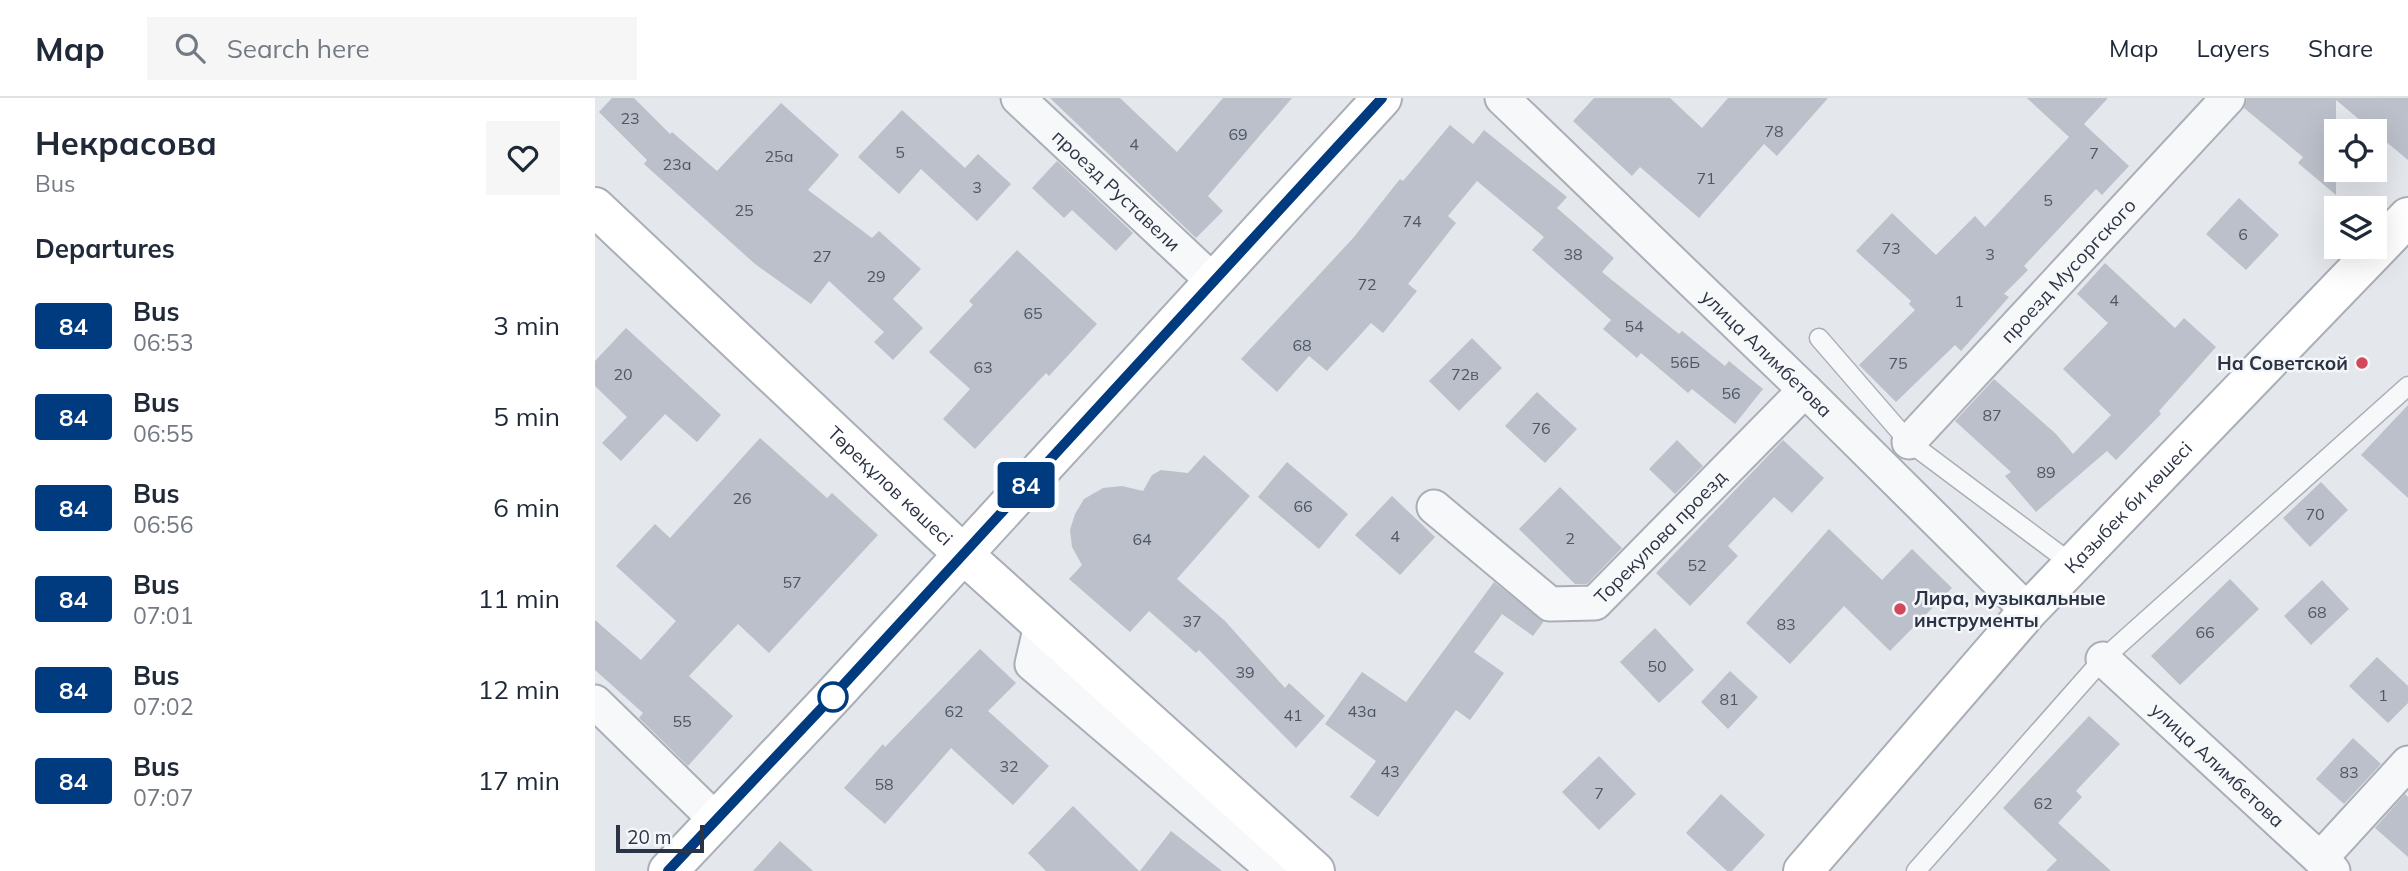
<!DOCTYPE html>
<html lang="en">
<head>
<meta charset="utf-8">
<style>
	:root { --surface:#fff; --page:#f6f6f7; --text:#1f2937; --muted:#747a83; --line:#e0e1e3 }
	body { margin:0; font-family:Mulish,sans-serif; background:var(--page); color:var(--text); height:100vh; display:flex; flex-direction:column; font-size:26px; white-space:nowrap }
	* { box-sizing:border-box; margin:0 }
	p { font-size:23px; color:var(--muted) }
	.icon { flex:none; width:38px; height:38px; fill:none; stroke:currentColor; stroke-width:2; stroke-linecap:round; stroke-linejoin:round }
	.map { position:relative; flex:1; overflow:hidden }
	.drawer { display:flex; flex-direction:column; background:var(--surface); width:595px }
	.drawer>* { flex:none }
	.badge { padding:0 14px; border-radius:5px; font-size:24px; line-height:46px }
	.buttons { position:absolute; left:1729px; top:21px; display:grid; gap:14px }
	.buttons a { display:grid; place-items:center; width:63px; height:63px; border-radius:0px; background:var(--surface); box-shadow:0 7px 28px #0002; font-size:35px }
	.scale { position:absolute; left:21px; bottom:18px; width:88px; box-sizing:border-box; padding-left:7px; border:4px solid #2b3445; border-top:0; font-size:19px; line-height:24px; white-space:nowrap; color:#2b3445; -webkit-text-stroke:5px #f4f6f9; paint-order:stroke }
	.map>.badge { position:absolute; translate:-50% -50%; box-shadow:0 0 0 4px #fff }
	h2 { padding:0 35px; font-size:26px; line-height:63px }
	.round { display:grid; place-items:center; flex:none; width:74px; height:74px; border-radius:0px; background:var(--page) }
	.overview { display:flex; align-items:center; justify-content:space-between; height:119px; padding:0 35px }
	h1 { font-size:33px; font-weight:700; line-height:52px }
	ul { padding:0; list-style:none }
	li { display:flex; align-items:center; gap:21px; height:91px; padding:0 35px }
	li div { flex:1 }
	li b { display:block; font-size:26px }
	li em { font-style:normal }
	li .badge { min-width:77px; font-weight:700; text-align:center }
	header { display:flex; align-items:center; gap:42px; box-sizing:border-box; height:98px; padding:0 35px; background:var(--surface); border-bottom:2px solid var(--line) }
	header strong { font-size:33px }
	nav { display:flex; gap:38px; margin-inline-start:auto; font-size:24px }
	.search { width:490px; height:63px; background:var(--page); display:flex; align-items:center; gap:18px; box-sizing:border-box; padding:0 24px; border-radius:0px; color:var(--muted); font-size:26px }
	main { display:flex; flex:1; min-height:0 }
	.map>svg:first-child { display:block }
</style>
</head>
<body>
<header>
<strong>Map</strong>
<div class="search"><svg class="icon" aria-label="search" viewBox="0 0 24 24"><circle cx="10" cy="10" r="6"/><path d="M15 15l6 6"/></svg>Search here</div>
<nav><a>Map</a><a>Layers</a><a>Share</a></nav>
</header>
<main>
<section class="drawer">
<div class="overview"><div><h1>Некрасова</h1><p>Bus</p></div><a class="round"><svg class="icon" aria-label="heart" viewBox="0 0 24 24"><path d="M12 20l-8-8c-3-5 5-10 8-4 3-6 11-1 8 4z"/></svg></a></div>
<h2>Departures</h2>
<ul>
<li><span class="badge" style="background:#003b80;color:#fff">84</span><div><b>Bus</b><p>06:53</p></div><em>3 min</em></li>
<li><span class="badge" style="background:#003b80;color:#fff">84</span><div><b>Bus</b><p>06:55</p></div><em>5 min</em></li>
<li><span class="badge" style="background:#003b80;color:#fff">84</span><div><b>Bus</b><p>06:56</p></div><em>6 min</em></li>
<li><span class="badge" style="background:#003b80;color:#fff">84</span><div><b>Bus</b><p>07:01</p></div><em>11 min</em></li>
<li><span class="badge" style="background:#003b80;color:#fff">84</span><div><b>Bus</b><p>07:02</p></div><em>12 min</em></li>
<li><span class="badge" style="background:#003b80;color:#fff">84</span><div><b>Bus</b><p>07:07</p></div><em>17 min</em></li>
</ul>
</section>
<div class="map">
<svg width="1813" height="773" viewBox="0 0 1813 773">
	<rect width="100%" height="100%" fill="#e4e7ec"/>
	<g fill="#bbc0ca">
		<polygon points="17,0 39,0 75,36 77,34 122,73 186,5 244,57 213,92 277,140 284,133 326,171 298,201 328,230 298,262 279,244 289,234 234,183 216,206 160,166 49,66 52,62 4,14"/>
		<polygon points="455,0 525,0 582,54 628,0 697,0 613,98 628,113 601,140"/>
		<polygon points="999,0 1075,0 1107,30 1133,0 1233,0 1182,58 1169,46 1104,120 1045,69 1037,78 978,23"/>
		<polygon points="1432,0 1513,0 1489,26 1534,68 1507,97 1501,91 1429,168 1433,172 1409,196 1414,199 1366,253 1360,247 1301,304 1264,267 1320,212 1314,206 1316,203 1261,153 1297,115 1341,157 1380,118 1390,129 1474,39"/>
		<polygon points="1652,0 1813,0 1813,62 1741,2 1741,97 1703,65 1708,59 1649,10"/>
		<polygon points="307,12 370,70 383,56 416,86 382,123 326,71 304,96 263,59"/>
		<polygon points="855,27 878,46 889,32 972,99 962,110 1019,160 1007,174 1084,236 1087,233 1130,268 1134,263 1168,291 1140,326 1097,291 1093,295 1046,255 1042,260 1008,231 1016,222 937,152 949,139 882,83 853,118 861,125 813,186 822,193 788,235 776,225 732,273 714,258 682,294 646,261 759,139 805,81 808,83"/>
		<polygon points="462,63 538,135 521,153 477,112 469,120 437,90"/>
		<polygon points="1644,100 1684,137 1651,172 1611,136"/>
		<polygon points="422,152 502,226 454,278 451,275 380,351 348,321 375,291 334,254 378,207 374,203"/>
		<polygon points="1510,165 1580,230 1589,220 1621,249 1564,313 1566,316 1521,362 1512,353 1441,414 1410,378 1416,374 1360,323 1399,281 1461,336 1478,356 1516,317 1468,271 1513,225 1482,196"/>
		<polygon points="31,230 126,317 102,344 70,316 26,363 7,345 32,319 0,288 0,263"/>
		<polygon points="877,240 907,270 864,313 834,283"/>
		<polygon points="942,294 982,331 950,365 910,328"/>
		<polygon points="1813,307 1813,400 1766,357"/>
		<polygon points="165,340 232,400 237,395 283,437 174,555 143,526 94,578 138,618 93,668 44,620 48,615 0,572 0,522 46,562 81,523 21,468 60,426 75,440"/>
		<polygon points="1082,342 1108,368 1080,396 1054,371"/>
		<polygon points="1188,342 1229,380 1197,415 1179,399 1133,448 1143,458 1095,508 1061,475"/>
		<polygon points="609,357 655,398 582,481 630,523 690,590 694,585 730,618 701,650 604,552 601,555 554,513 535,534 474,481 487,467 477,449 475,432 480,416 489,401 508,390 527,388 548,393 557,377 566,372 593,375"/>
		<polygon points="692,364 753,416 724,451 663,399"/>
		<polygon points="1726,384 1753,412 1715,449 1688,420"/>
		<polygon points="965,389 1027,450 992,486 980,486 924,431"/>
		<polygon points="797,398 840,439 805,477 760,437"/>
		<polygon points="1234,431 1287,482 1317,451 1357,490 1295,553 1249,508 1195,566 1151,525"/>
		<polygon points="1635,481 1664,511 1585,587 1556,558"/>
		<polygon points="1727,482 1754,511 1716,547 1689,518"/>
		<polygon points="899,484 949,523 938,538 907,516 879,554 909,575 875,622 861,612 783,719 755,699 781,663 730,626 767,574 811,604"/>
		<polygon points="1060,530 1099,572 1064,605 1025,564"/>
		<polygon points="385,551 421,585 393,613 454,668 418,707 356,650 290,726 249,690 288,646 290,649"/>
		<polygon points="1782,559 1813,588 1813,605 1793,625 1754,588"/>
		<polygon points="1135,573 1163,599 1133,631 1106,604"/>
		<polygon points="1494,618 1525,646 1481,693 1487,699 1463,725 1516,773 1451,773 1462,762 1408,710"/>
		<polygon points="1758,640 1786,666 1749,706 1721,681"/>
		<polygon points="1004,658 1041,696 1004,732 967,694"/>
		<polygon points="1126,696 1170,737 1137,773 1132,773 1091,735"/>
		<polygon points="1810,696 1813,699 1813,759 1780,730"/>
		<polygon points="478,708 544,773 451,773 433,755"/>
		<polygon points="576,733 627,773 545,773"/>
		<polygon points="185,743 218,773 158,773"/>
	</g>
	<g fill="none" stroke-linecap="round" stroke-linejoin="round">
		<defs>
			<g id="service">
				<polyline points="1224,240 1314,344 1477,466"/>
				<polyline points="1321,773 1508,561 1813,288"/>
			</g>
			<g id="minor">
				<path id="s1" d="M423,0L618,183"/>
				<path id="s2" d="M907,0L1210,292L1433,513"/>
				<path id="s3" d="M1314,344L1633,0"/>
				<path id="s4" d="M839,409L955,506L1000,505L1210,292"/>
				<polyline points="446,527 437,566 680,773"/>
				<path id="s5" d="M1508,561L1738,773"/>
				<polyline points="0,604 121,722"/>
				<polyline points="1725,761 1813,665"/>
			</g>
			<g id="secondary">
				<path id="s6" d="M0,109L368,456L720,773"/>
				<polyline points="73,773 239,597 787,0"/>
				<path id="s7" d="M1208,773L1433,513L1813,119"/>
			</g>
		</defs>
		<use href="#service" stroke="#a9aeb7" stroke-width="21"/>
		<use href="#minor" stroke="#a9aeb7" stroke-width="37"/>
		<use href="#secondary" stroke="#a9aeb7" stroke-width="42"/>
		<use href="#service" stroke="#f7f8fa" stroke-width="18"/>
		<use href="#minor" stroke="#f7f8fa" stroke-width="33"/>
		<use href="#secondary" stroke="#fff" stroke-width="38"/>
	</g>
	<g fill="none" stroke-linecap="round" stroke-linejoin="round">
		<defs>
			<polyline id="line" points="73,773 239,597 787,0"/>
		</defs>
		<use href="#line" stroke="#fff" stroke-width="16"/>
		<use href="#line" stroke="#003b80" stroke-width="10"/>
	</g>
	<g fill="#d1495b" stroke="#f4f6f9" stroke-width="2.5">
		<circle cx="1767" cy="265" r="7"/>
		<circle cx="1305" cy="511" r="7"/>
	</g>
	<circle fill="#fff" stroke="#003b80" stroke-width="3.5" cx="238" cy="599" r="14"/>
	<g text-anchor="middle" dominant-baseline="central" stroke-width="5" stroke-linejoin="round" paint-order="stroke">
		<g font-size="16" fill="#4f5766">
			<text x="35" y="20">23</text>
			<text x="1179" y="33">78</text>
			<text x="643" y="36">69</text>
			<text x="539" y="46">4</text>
			<text x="305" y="54">5</text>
			<text x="1499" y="55">7</text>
			<text x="184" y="58">25а</text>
			<text x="82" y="66">23а</text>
			<text x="1111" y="80">71</text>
			<text x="382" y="89">3</text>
			<text x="1453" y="102">5</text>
			<text x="149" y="112">25</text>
			<text x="817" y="123">74</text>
			<text x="1648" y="136">6</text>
			<text x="1296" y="150">73</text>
			<text x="978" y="156">38</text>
			<text x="1395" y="156">3</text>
			<text x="227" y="158">27</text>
			<text x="281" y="178">29</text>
			<text x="772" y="186">72</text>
			<text x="1519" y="202">4</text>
			<text x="1364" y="203">1</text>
			<text x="438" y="215">65</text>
			<text x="1039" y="228">54</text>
			<text x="707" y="247">68</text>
			<text x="1090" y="264">56Б</text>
			<text x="1303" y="265">75</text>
			<text x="388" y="269">63</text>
			<text x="28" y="276">20</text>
			<text x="870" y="276">72в</text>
			<text x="1136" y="295">56</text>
			<text x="1397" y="317">87</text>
			<text x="946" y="330">76</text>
			<text x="1451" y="374">89</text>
			<text x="147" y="400">26</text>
			<text x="708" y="408">66</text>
			<text x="1720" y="416">70</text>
			<text x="800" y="438">4</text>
			<text x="975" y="440">2</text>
			<text x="547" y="441">64</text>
			<text x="1102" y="467">52</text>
			<text x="197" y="484">57</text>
			<text x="1722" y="514">68</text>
			<text x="597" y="523">37</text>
			<text x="1191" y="526">83</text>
			<text x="1610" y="534">66</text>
			<text x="1062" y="568">50</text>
			<text x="650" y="574">39</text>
			<text x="1788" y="597">1</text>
			<text x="1134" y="601">81</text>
			<text x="359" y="613">62</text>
			<text x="767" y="613">43а</text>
			<text x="698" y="617">41</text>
			<text x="87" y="623">55</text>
			<text x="414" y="668">32</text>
			<text x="795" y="673">43</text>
			<text x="1754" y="674">83</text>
			<text x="289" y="686">58</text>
			<text x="1004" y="695">7</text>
			<text x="1448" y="705">62</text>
		</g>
		<g font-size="19" fill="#2b3445" stroke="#f4f6f9">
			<text stroke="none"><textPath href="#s1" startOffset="135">проезд Руставели</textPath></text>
			<text stroke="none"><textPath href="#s3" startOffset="234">проезд Мусоргского</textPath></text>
			<text stroke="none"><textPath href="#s2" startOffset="368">улица Алимбетова</textPath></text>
			<text stroke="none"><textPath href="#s6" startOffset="406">Төреқұлов көшесі</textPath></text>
			<text stroke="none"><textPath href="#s7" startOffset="488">Қазыбек би көшесі</textPath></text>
			<text stroke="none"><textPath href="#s4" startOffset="289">Торекулова проезд</textPath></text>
			<text stroke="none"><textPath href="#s5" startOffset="156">улица Алимбетова</textPath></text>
		</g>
		<g font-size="19" font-weight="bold" fill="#2b3445" stroke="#f4f6f9" text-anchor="end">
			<text x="1753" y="265">На Советской</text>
			<text x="1319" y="500" text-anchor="start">Лира, музыкальные<tspan x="1319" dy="22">инструменты</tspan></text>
		</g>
	</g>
</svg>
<div class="buttons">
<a><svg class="icon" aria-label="locate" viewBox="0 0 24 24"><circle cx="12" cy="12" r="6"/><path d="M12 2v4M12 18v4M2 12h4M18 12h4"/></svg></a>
<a><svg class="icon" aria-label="layers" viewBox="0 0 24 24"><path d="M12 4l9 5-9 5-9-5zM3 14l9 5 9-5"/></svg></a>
</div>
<div class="scale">20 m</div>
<b class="badge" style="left:431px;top:387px;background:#003b80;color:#fff">84</b>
</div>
</main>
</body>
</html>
